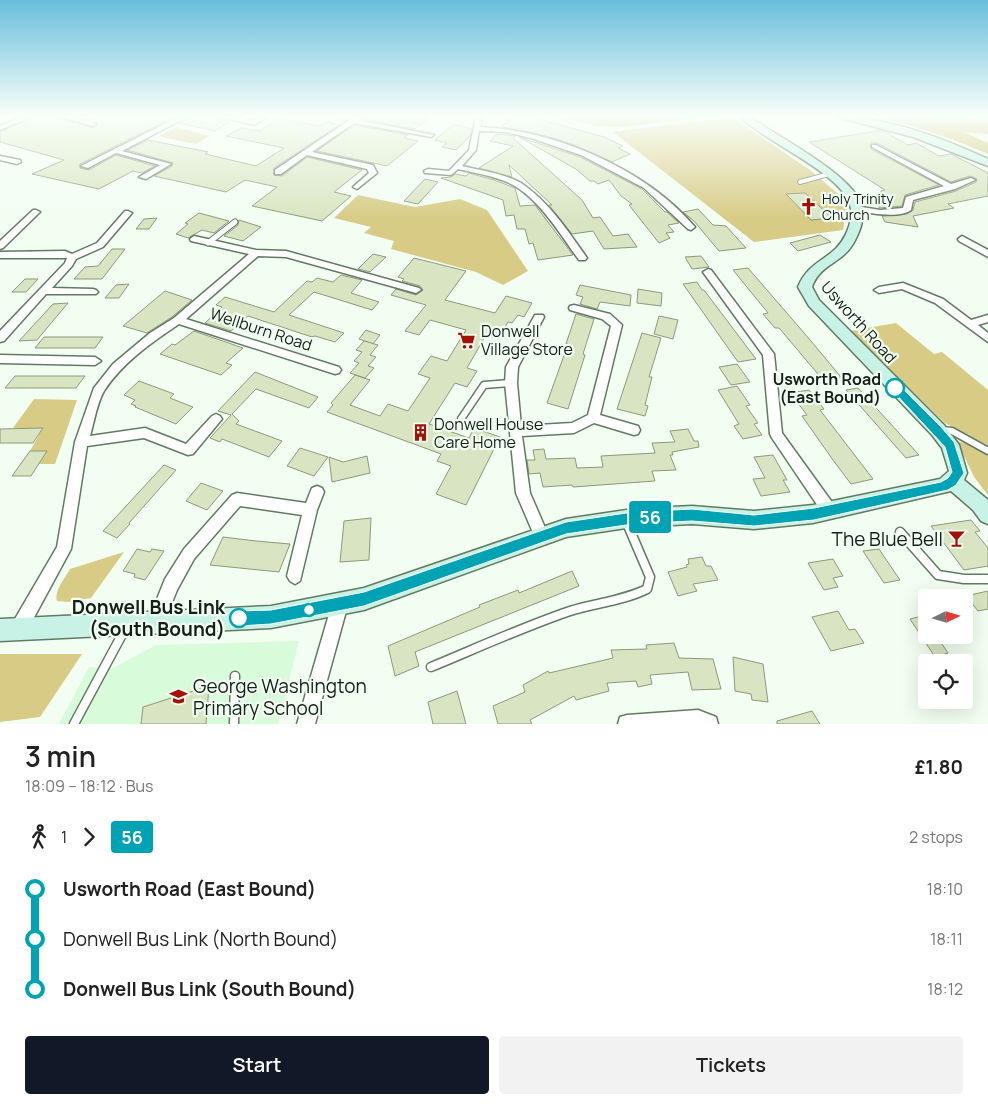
<!DOCTYPE html>
<html lang="en">
<head>
<meta charset="utf-8">
<style>
	:root { --surface:#fff; --page:#f2f2f2; --text:#222; --muted:#767676; --accent:#111827 }
	body { margin:0; font-family:Manrope,sans-serif; background:var(--page); color:var(--text); height:100vh; display:flex; flex-direction:column; font-size:19px; white-space:nowrap }
	* { box-sizing:border-box; margin:0 }
	p { font-size:16px; color:var(--muted) }
	.icon { flex:none; width:28px; height:28px; fill:none; stroke:currentColor; stroke-width:2; stroke-linecap:round; stroke-linejoin:round }
	.map { position:relative; height:724px; overflow:hidden }
	.sheet { display:flex; flex-direction:column; background:var(--surface); flex:1 }
	.sheet>* { flex:none }
	.badge { padding:0 10px; border-radius:4px; font-size:18px; line-height:32px }
	.needle { width:32px; rotate:85deg }
	.controls { position:absolute; left:918px; top:589px; display:grid; gap:10px }
	.controls a { display:grid; place-items:center; width:55px; height:55px; border-radius:5px; background:var(--surface); box-shadow:0 5px 20px #0002; font-size:25px }
	.map>.badge { position:absolute; translate:-50% -50%; box-shadow:0 0 0 2px #fff }
	.legs { display:flex; align-items:center; gap:8px; height:55px; padding:0 25px; font-size:16px }
	.legs p { margin-inline-start:auto }
	.overview { display:flex; align-items:center; justify-content:space-between; height:85px; padding:0 25px }
	h1 { font-size:28px; font-weight:600; line-height:38px }
	.action { display:flex; gap:10px; margin-top:auto; padding:10px 25px }
	.action a { flex:1; height:58px; border-radius:5px; background:var(--accent); color:#fff; font-size:20px; font-weight:600; line-height:58px; text-align:center }
	.action a+a { background:var(--page); color:var(--text) }
	ul { padding:0 25px; list-style:none }
	li { display:flex; align-items:center; gap:18px; height:50px; font-size:19px }
	li i { display:grid; place-items:center; width:8px; height:100%; margin:0 6px; background:currentColor }
	li i::after { content:''; width:12px; height:12px; margin:-6px; border:4px solid; border-radius:50%; background:var(--surface) }
	li p { margin-inline-start:auto }
	li:first-child i { background:linear-gradient(#0000 50%,currentColor 0) }
	li:last-child i { background:linear-gradient(currentColor 50%,#0000 0) }
	.map>svg:first-child { display:block }
</style>
</head>
<body>
<div class="map">
<svg width="988" height="724" viewBox="0 0 988 724">
	<rect width="100%" height="100%" fill="#f2fef2"/>
	<polygon fill="#d8fbd9" points="299,641 278,724 59,724 89,667 111,669 156,645"/>
	<g fill="#d7cb85">
		<polygon points="732,117 810,170 848,202 843,230 754,242 613,132"/>
		<polygon points="176,127 210,136 195,144 159,136"/>
		<polygon points="358,195 415,207 460,199 487,210 528,271 503,285 476,272 391,249 394,241 364,233 371,227 334,218"/>
		<polygon points="896,323 934,354 942,352 988,390 988,446 945,423 849,331"/>
		<polygon points="34,399 77,400 55,464 39,464 47,451 30,451 43,428 13,428"/>
		<polygon points="957,441 967,444 988,456 988,495 974,477"/>
		<path d="M124,552L91,598L68,602L57,601C54,591 65,578 70,569Z"/>
		<polygon points="0,654 82,654 40,717 0,722"/>
	</g>
	<g fill="#c8b960">
		<polygon points="556,117 702,117 623,127 597,126"/>
		<path d="M875,117H957L988,120V134L964,132L988,143V154C951,138 914,125 875,117Z"/>
	</g>
	<g fill="#d9e5c2" stroke="#8d9978">
		<polygon points="32,117 60,117 92,128 97,126 97,122 103,117 173,117 80,164 80,168 89,170 116,155 155,166 142,173 133,171 99,189 32,174 64,160 0,142 0,132"/>
		<polygon points="189,117 210,117 231,121 215,131 179,123"/>
		<polygon points="364,117 430,117 415,129 363,119"/>
		<polygon points="511,117 531,117 604,137 623,146 618,148 630,154 612,162 569,143 539,134 502,127"/>
		<polygon points="279,119 319,126 325,122 339,125 274,168 274,175 282,176 307,157 362,170 334,192 351,196 322,221 252,206 277,187 245,180 226,192 154,176 172,166 173,163 127,150 148,140 208,152 205,154 256,166 284,148 226,136 241,128 259,131"/>
		<polygon points="454,124 472,129 470,136 456,150 442,147 447,143 435,140"/>
		<polygon points="354,125 408,135 404,138 418,141 387,166 317,151"/>
		<polygon points="877,131 883,131 908,145 916,143 939,156 951,154 988,173 988,196 948,204 954,208 913,216 918,227 885,222 882,216 907,214 913,210 915,202 956,191 976,182 977,179 970,176 951,182 877,143 872,143 870,145 871,149 939,185 905,195 902,206 879,208 881,191 885,190 809,142"/>
		<polygon points="497,134 515,136 513,138 582,200 593,218 600,217 613,236 628,234 637,247 604,249 593,231 572,234 549,205 552,205 509,165 512,177 479,168 513,146 490,141"/>
		<polygon points="519,137 580,157 642,189 665,212 667,212 679,223 668,225 674,232 666,233 670,238 659,243 629,205 632,204 621,196 609,180 598,184 594,181 590,181 576,169"/>
		<polygon points="469,173 494,180 515,188 520,206 535,205 573,255 538,260 533,243 529,244 525,229 517,229 514,215 506,216 503,200 441,178 451,177 455,174 466,176"/>
		<polygon points="425,179 438,182 418,204 404,201"/>
		<polygon points="805,193 832,218 811,220 786,194"/>
		<polygon points="698,209 713,225 726,226 746,248 719,251 694,221 683,212"/>
		<polygon points="199,213 229,221 214,233 202,230 188,238 176,234 188,224 185,223"/>
		<polygon points="157,218 149,229 136,229 144,219"/>
		<polygon points="239,220 261,227 243,241 224,236 238,225"/>
		<polygon points="820,235 831,242 798,251 790,243"/>
		<polygon points="112,249 125,249 102,279 74,279 85,267 98,266"/>
		<polygon points="373,254 386,257 370,272 358,269"/>
		<polygon points="701,256 709,267 692,269 685,257"/>
		<polygon points="414,258 466,271 445,300 495,313 506,296 532,303 524,317 518,315 512,323 508,322 498,339 486,335 467,368 477,371 467,387 455,383 429,424 469,438 474,428 500,437 466,505 436,494 451,466 437,461 441,454 327,412 333,405 331,403 355,375 370,380 350,405 380,416 388,404 408,411 430,378 418,374 431,356 447,361 466,330 430,320 419,335 405,331 426,305 391,295 396,289 416,295 423,290 420,286 402,281 404,279 398,277"/>
		<polygon points="748,268 811,341 841,377 823,380 779,328 775,328 763,314 768,313 733,270"/>
		<polygon points="341,275 362,280 351,293 379,302 372,310 314,292 289,315 344,333 335,342 315,336 312,337 248,316 231,331 205,323 222,307 216,305 225,297 274,312 307,281 312,282 317,278 333,282"/>
		<polygon points="25,279 38,279 26,292 12,292"/>
		<polygon points="697,282 702,290 704,290 756,359 738,362 683,284"/>
		<polygon points="129,284 119,298 105,298 116,285"/>
		<polygon points="580,285 631,295 630,306 600,302 597,309 580,304 583,297 576,295"/>
		<polygon points="638,289 662,293 661,306 637,303"/>
		<polygon points="165,291 192,300 172,317 147,333 123,326"/>
		<polygon points="68,303 37,340 19,341 53,304"/>
		<polygon points="576,314 594,319 583,354 585,355 568,409 547,403 568,344 566,344"/>
		<polygon points="659,316 678,320 673,339 654,334"/>
		<polygon points="366,330 380,335 373,344 359,339"/>
		<polygon points="194,331 243,348 226,363 232,365 221,375 160,354 172,344 175,345"/>
		<polygon points="642,333 661,338 649,377 652,377 645,405 648,406 645,416 617,409"/>
		<polygon points="44,337 103,337 95,348 35,348"/>
		<polygon points="364,341 378,345 370,355 376,357 368,366 374,368 365,378 350,373 359,363 354,361 362,352 356,350"/>
		<polygon points="737,364 750,382 731,385 719,367"/>
		<polygon points="255,372 318,397 309,408 256,389 232,414 239,421 236,424 282,441 269,457 222,439 220,442 210,438 231,415 218,411"/>
		<polygon points="15,376 85,376 76,388 5,388"/>
		<polygon points="139,381 174,394 170,398 193,407 176,424 135,407 136,406 131,404 135,400 124,395"/>
		<polygon points="737,386 750,405 746,406 758,423 754,424 762,435 743,439 734,426 739,424 718,390"/>
		<polygon points="858,388 919,455 906,458 846,390"/>
		<polygon points="809,390 824,409 820,410 873,479 851,484 833,460 802,416 807,415 790,393"/>
		<polygon points="43,428 33,443 0,443 0,429"/>
		<polygon points="688,429 694,441 698,441 699,447 672,452 673,455 670,455 676,470 652,471 655,481 573,487 572,485 543,487 540,473 529,474 527,460 535,460 533,450 544,449 546,459 575,458 577,468 603,467 601,456 655,453 652,443 675,442 670,431"/>
		<polygon points="300,448 328,457 314,476 287,466"/>
		<polygon points="30,451 47,451 31,476 12,476"/>
		<polygon points="773,455 787,480 783,480 790,492 761,496 753,479 765,478 754,457"/>
		<polygon points="367,456 370,473 332,482 329,457 343,462"/>
		<polygon points="164,465 176,470 129,523 130,524 117,538 103,531"/>
		<polygon points="201,483 223,491 207,510 186,501"/>
		<polygon points="371,518 369,560 340,562 344,521"/>
		<polygon points="971,520 980,531 975,532 988,548 988,566 964,570 931,526"/>
		<polygon points="223,537 256,541 290,544 279,572 210,565"/>
		<polygon points="137,549 150,552 152,549 164,551 145,580 134,577 135,574 123,571"/>
		<polygon points="879,549 900,580 884,583 863,551"/>
		<polygon points="702,557 706,566 711,566 718,580 693,584 697,591 678,596 668,572 687,567 686,565 689,564 688,559"/>
		<polygon points="833,559 843,576 833,578 838,587 824,590 808,563"/>
		<polygon points="572,571 579,586 415,652 419,666 395,676 388,646 480,607 479,605 518,590 519,593"/>
		<polygon points="988,591 988,609 978,611 966,596"/>
		<polygon points="838,611 849,630 855,629 864,643 831,651 812,617"/>
		<polygon points="926,615 926,635 936,635 948,653 935,657 910,619"/>
		<polygon points="674,643 679,658 713,659 721,689 692,690 688,672 650,675 652,684 638,687 636,681 607,683 609,691 576,700 574,696 530,720 532,724 498,724 493,706 525,692 523,685 548,671 549,673 613,658 611,650 647,649 646,645"/>
		<polygon points="733,657 763,664 768,702 752,700 751,694 735,691"/>
		<polygon points="209,686 206,724 141,724 143,707"/>
		<polygon points="457,691 466,724 433,724 428,702"/>
		<polygon points="812,711 820,724 777,724 777,721"/>
	</g>
	<g fill="none" stroke-linecap="round" stroke-linejoin="round">
		<defs>
			<g id="lane-far3">
				<polyline points="343,117 357,119"/>
				<polyline points="88,122 99,117"/>
				<polyline points="800,182 829,174"/>
			</g>
			<polyline id="lane-far2" points="208,243 235,222"/>
			<g id="lane-far1">
				<polyline points="461,419 484,385 511,383"/>
				<polyline points="942,430 952,431 988,451"/>
			</g>
			<g id="lane">
				<polyline points="900,532 938,575 964,579 988,579"/>
				<path d="M431,667C477,648 523,627 570,611C595,603 623,601 647,589L650,577L626,521"/>
				<polyline points="74,724 125,629"/>
				<polyline points="234,724 235,676"/>
			</g>
			<g id="street">
				<polygon points="21,117 30,117 0,130 0,126"/>
				<polygon points="62,117 74,117 96,124 93,126"/>
				<polygon points="178,117 187,117 122,151 171,164 146,179 139,177 160,165 116,153 88,168 81,166"/>
				<polygon points="222,117 236,117 253,121 259,117 267,117 254,125"/>
				<polygon points="354,117 362,117 359,120 434,135 431,137 354,123 312,152 373,165 377,173 357,189 353,187 369,173 367,169 307,155 281,174 275,174 275,170"/>
				<path d="M476,117H482L480,127C555,130 646,169 695,227L691,230L688,229L644,188L581,155L531,138L506,132L479,131L476,150L462,166C479,170 506,174 521,183C549,202 568,231 587,258L585,260H579C560,234 542,203 515,186C500,177 475,173 458,169L451,175L425,173L424,171L428,169L449,171L469,150Z"/>
				<path d="M872,145H876L951,184L971,178L975,180L955,189L913,200L911,210C899,219 868,213 853,210V206H856L880,210L903,208L906,197L944,186L872,147Z"/>
				<polygon points="0,156 20,160 21,162 17,164 0,160"/>
				<polygon points="33,210 36,210 40,212 3,248 0,249 0,241"/>
				<polygon points="125,211 128,211 132,213 103,247 76,259 72,266 52,288 93,289 96,290 98,292 96,294 46,294 4,341 0,342 0,331 65,263 67,258 0,258 0,252 65,251 72,254 97,243"/>
				<path d="M194,236L256,250L286,251L419,288L421,290L416,293L286,257L258,256L186,319L339,367L341,370L339,373L335,374L179,324C152,342 122,363 104,391C97,403 94,422 90,436L145,428L186,444L212,416L216,414L220,416L222,419L193,454L188,455L144,438L87,446L71,549L24,636L18,638L12,636L10,630L12,624L57,547L75,442L94,388L113,364L150,333L174,318L249,254L191,241L190,239Z"/>
				<polygon points="962,236 988,250 988,257 959,241 958,239"/>
				<polygon points="708,269 711,270 774,354 782,433 834,505 836,510 834,515 829,516 824,515 772,438 770,434 763,355 703,272"/>
				<polygon points="903,283 943,299 971,320 988,315 988,322 978,325 988,333 988,342 935,303 902,289 879,293 874,290 879,287"/>
				<polygon points="574,305 610,314 622,325 600,415 638,426 640,430 638,434 634,435 594,423 574,433 522,436 530,493 549,537 547,542 542,544 537,542 516,493 505,383 506,367 535,315 543,315 544,317 518,367 517,383 521,426 572,423 588,415 611,326 602,319 570,310 569,308 570,306"/>
				<polygon points="0,355 95,357 101,361 95,365 0,363"/>
				<polygon points="317,486 322,488 324,492 317,510 300,581 295,584 290,581 287,576 302,515 240,506 194,559 177,590 161,630 155,632 149,630 147,624 165,579 184,549 232,495 237,493 306,503 312,488"/>
				<polygon points="340,596 346,598 348,604 315,724 297,724 332,604 334,598"/>
				<polygon points="698,710 716,717 718,724 618,724 620,717 627,715"/>
			</g>
			<g id="secondary">
				<path d="M740,117H750C776,136 856,176 862,207C865,220 859,233 853,244C841,264 820,264 812,287L819,300L944,425L959,445L967,473L964,480L988,500V524L981,521L973,510L951,491L813,523L754,529L692,524L633,527L566,537L364,610L271,628L0,641V619L271,606L364,588L566,519L633,509L692,506L754,511L813,505L940,479L949,471L942,448L932,435L809,306L798,287C810,258 834,260 846,234C850,225 853,214 850,205C840,172 765,142 740,117Z"/>
				<path d="M837,117C889,117 942,138 988,159V166L913,137Z"/>
			</g>
		</defs>
		<use href="#lane-far3" stroke="#617b62" stroke-width="5.5"/>
		<use href="#lane-far2" stroke="#617b62" stroke-width="7"/>
		<use href="#lane-far1" stroke="#617b62" stroke-width="9"/>
		<use href="#lane" stroke="#617b62" stroke-width="11"/>
		<use href="#street" stroke="#617b62" stroke-width="3"/>
		<use href="#secondary" stroke="#617b62" stroke-width="3"/>
		<use href="#lane-far3" stroke="#fff" stroke-width="4"/>
		<use href="#lane-far2" stroke="#fff" stroke-width="5"/>
		<use href="#lane-far1" stroke="#fff" stroke-width="6"/>
		<use href="#lane" stroke="#fff" stroke-width="8"/>
		<use href="#street" fill="#fff" fill-rule="evenodd"/>
		<use href="#secondary" fill="#c8f2e6" fill-rule="evenodd"/>
	</g>
	<linearGradient id="sky" x2="0" y2="1"><stop stop-color="#69bedc"/><stop offset="0.53" stop-color="#f9fff9"/><stop offset="1" stop-color="#f9fff9" stop-opacity="0"/></linearGradient>
	<rect width="988" height="219" fill="url(#sky)"/>
	<polygon fill="#00a3b4" stroke="#fff" points="895,384 899,385 941,427 954,442 964,473 956,485 948,490 814,520 754,526 692,521 633,524 566,534 364,606 271,624 239,626 234,623 232,618 234,613 239,611 271,610 364,592 566,522 633,512 692,509 754,515 814,508 941,482 948,478 952,472 945,447 892,390 890,388"/>
	<defs>
		<symbol id="church-bare" viewBox="-9 -9 18 18"><path d="M-1.2-6h2.4v3.5h3.3v2.4h-3.3V6h-2.4V-.1h-3.3v-2.4h3.3Z" fill="#a51107" stroke="#f2fef2" stroke-width="2.5" paint-order="stroke"/></symbol>
		<symbol id="supermarket-bare" viewBox="-9 -9 18 18"><path d="M-6-5.5h2.5l.6 2H6L4.5 2H-2.5L-4.4-4H-6ZM-1.5 3.2a1.3 1.3 0 1 0 .1 0ZM3 3.2a1.3 1.3 0 1 0 .1 0Z" fill="#a51107" stroke="#f2fef2" stroke-width="2.5" paint-order="stroke"/></symbol>
		<symbol id="building-bare" viewBox="-9 -9 18 18"><path d="M-4-6H4V6H1V3H-1V6H-4ZM-2.5-4.3h1.7v1.8h-1.7ZM.8-4.3h1.7v1.8H.8ZM-2.5-1h1.7V.8h-1.7ZM.8-1h1.7V.8H.8Z" fill="#a51107" stroke="#f2fef2" stroke-width="2.5" paint-order="stroke"/></symbol>
		<symbol id="bar-bare" viewBox="-9 -9 18 18"><path d="M-6-5H6L.8 .8V4.5H3.5V6h-7V4.5H-.8V.8Z" fill="#a51107" stroke="#f2fef2" stroke-width="2.5" paint-order="stroke"/></symbol>
		<symbol id="school-bare" viewBox="-9 -9 18 18"><path d="M0-5L7-2L0 1L-7-2ZM-4 1L0 2.5L4 1V4Q0 6-4 4Z" fill="#a51107" stroke="#f2fef2" stroke-width="2.5" paint-order="stroke"/></symbol>
	</defs>
	<g fill-rule="evenodd">
		<use href="#church-bare" x="796" y="194" width="25" height="25"/>
		<use href="#supermarket-bare" x="454" y="328" width="25" height="25"/>
		<use href="#building-bare" x="408" y="420" width="25" height="25"/>
		<use href="#bar-bare" x="944" y="526" width="25" height="25"/>
		<use href="#school-bare" x="166" y="684" width="25" height="25"/>
	</g>
	<g fill="#fff" stroke="#00a3b4" stroke-width="2.5">
		<circle cx="895" cy="388" r="9"/>
		<circle cx="309" cy="610" r="6"/>
		<circle cx="239" cy="618" r="9"/>
	</g>
	<g text-anchor="middle" dominant-baseline="central" stroke-width="4.5" stroke-linejoin="round" paint-order="stroke">
		<g font-size="14" fill="#141f15" stroke="#f2fef2" text-anchor="start">
			<text x="822" y="198">Holy Trinity<tspan x="822" dy="16">Church</tspan></text>
		</g>
		<g font-size="16" fill="#141f15" stroke="#f2fef2">
			<text transform="translate(859 322) rotate(48)">Usworth Road</text>
			<text transform="translate(261 329) rotate(18)">Wellburn Road</text>
		</g>
		<g font-size="16" fill="#141f15" stroke="#f2fef2" text-anchor="start">
			<text x="481" y="331">Donwell<tspan x="481" dy="18">Village Store</tspan></text>
			<text x="434" y="424">Donwell House<tspan x="434" dy="18">Care Home</tspan></text>
		</g>
		<g font-size="16" font-weight="bold" fill="#141f15" stroke="#f2fef2" text-anchor="end">
			<text x="881" y="379">Usworth Road<tspan x="881" dy="18">(East Bound)</tspan></text>
		</g>
		<g font-size="19" fill="#141f15" stroke="#f2fef2" text-anchor="end">
			<text x="943" y="539">The Blue Bell</text>
			<text x="193" y="686" text-anchor="start">George Washington<tspan x="193" dy="22">Primary School</tspan></text>
		</g>
		<g font-size="19" font-weight="bold" fill="#141f15" stroke="#f2fef2" text-anchor="end">
			<text x="225" y="607">Donwell Bus Link<tspan x="225" dy="22">(South Bound)</tspan></text>
		</g>
	</g>
</svg>
<div class="controls">
<a><svg class="needle" viewBox="-14 -14 28 28"><path d="M0-13l5 13h-10z" fill="#e53935"/><path d="M0 13l5-13h-10z" fill="#767676"/></svg></a>
<a><svg class="icon" aria-label="locate" viewBox="0 0 24 24"><circle cx="12" cy="12" r="6"/><path d="M12 2v4M12 18v4M2 12h4M18 12h4"/></svg></a>
</div>
<b class="badge" style="left:650px;top:517px;background:#00a3b4;color:#fff">56</b>
</div>
<section class="sheet">
<div class="overview"><div><h1>3 min</h1><p>18:09 – 18:12 · Bus</p></div><b>£1.80</b></div>
<div class="legs"><svg class="icon" aria-label="walk" viewBox="0 0 24 24"><circle cx="13" cy="4" r="2"/><path d="M13 8l-2 6 4 7M11 14l-3 7M7 12l3-4h3l4 4"/></svg>1<svg class="icon" aria-label="forward" viewBox="0 0 24 24"><path d="M9 5l7 7-7 7"/></svg><b class="badge" style="background:#00a3b4;color:#fff">56</b><p>2 stops</p></div>
<ul>
<li><i style="color:#00a3b4"></i><b>Usworth Road (East Bound)</b><p>18:10</p></li>
<li><i style="color:#00a3b4"></i><span>Donwell Bus Link (North Bound)</span><p>18:11</p></li>
<li><i style="color:#00a3b4"></i><b>Donwell Bus Link (South Bound)</b><p>18:12</p></li>
</ul>
<div class="action"><a>Start</a><a>Tickets</a></div>
</section>
</body>
</html>
